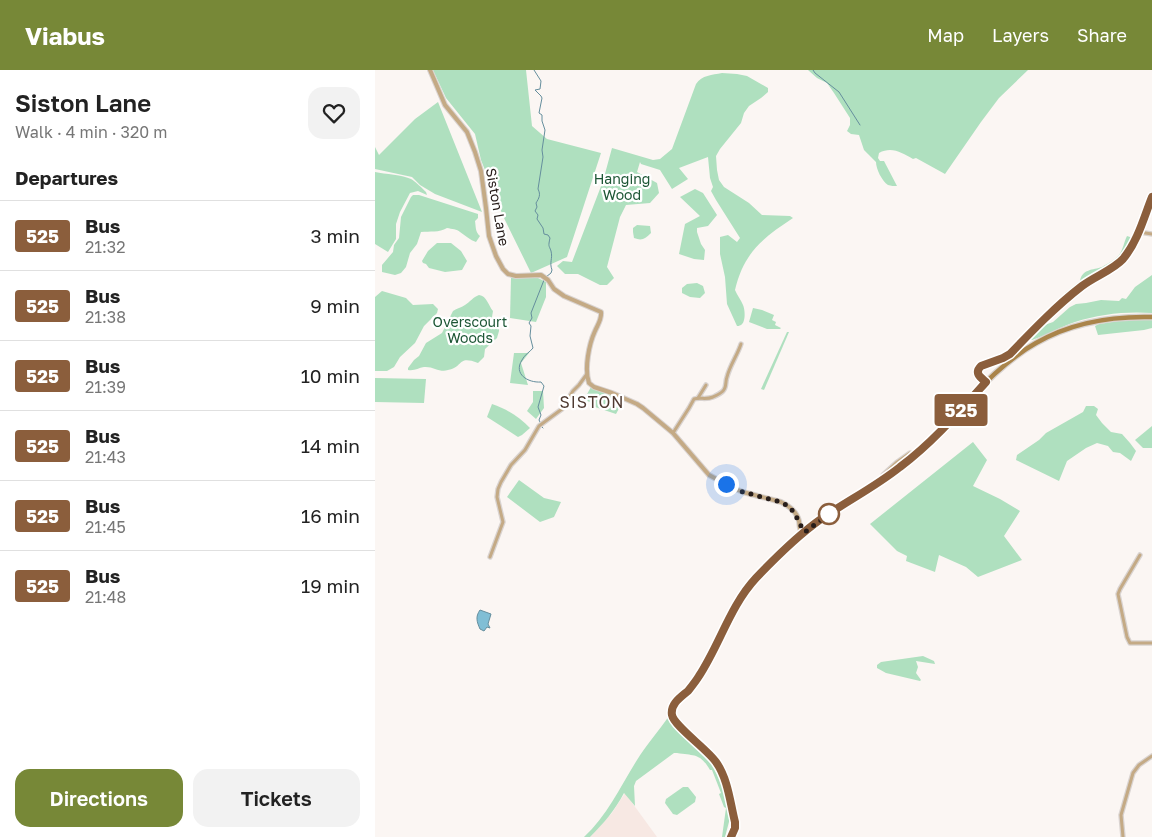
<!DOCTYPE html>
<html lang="en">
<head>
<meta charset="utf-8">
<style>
	:root { --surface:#fff; --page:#f2f2f2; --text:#222; --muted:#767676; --line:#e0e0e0; --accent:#778837 }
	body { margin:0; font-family:"Golos Text",sans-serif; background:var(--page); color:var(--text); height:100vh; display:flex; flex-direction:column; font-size:19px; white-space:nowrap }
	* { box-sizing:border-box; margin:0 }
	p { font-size:16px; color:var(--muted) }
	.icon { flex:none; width:28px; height:28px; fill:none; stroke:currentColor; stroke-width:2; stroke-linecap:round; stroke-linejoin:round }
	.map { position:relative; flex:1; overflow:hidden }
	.side { display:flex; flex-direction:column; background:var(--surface); width:375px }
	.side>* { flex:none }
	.badge { padding:0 10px; border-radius:4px; font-size:18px; line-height:32px }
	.you { position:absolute; width:25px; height:25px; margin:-12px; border:4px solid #fff; border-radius:50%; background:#1a73e8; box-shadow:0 0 0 8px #1a73e833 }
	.map>.badge { position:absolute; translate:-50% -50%; box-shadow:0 0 0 2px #fff }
	h2 { padding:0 15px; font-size:19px; line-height:45px }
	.round { display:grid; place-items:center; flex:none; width:52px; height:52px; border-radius:15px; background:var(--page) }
	.head { display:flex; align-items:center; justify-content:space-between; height:85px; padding:0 15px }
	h1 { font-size:24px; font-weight:600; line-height:38px }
	.primary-button { display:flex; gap:10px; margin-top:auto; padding:10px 15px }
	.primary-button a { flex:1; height:58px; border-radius:15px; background:var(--accent); color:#fff; font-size:20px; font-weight:600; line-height:58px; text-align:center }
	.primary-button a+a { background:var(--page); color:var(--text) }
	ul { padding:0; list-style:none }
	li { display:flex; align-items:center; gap:15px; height:70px; padding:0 15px; border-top:1px solid var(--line) }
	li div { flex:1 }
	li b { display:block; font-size:19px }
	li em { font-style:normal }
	li .badge { min-width:55px; font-weight:700; text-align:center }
	header { display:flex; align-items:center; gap:30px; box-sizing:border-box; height:70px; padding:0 25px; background:var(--accent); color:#fff }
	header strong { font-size:24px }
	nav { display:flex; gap:28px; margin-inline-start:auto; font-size:18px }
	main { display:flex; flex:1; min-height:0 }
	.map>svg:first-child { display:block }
</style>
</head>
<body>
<header>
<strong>Viabus</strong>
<nav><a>Map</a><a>Layers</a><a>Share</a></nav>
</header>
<main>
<section class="side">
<div class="head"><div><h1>Siston Lane</h1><p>Walk · 4 min · 320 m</p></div><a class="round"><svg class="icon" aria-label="heart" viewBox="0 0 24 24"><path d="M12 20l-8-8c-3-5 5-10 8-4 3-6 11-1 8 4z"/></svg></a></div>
<h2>Departures</h2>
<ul>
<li><span class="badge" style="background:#8b5e3c;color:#fff">525</span><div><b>Bus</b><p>21:32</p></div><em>3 min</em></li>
<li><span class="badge" style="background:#8b5e3c;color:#fff">525</span><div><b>Bus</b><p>21:38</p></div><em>9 min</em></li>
<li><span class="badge" style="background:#8b5e3c;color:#fff">525</span><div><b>Bus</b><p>21:39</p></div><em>10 min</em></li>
<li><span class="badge" style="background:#8b5e3c;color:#fff">525</span><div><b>Bus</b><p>21:43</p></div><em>14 min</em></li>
<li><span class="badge" style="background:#8b5e3c;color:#fff">525</span><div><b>Bus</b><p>21:45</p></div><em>16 min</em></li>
<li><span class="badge" style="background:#8b5e3c;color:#fff">525</span><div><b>Bus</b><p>21:48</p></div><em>19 min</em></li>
</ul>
<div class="primary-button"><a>Directions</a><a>Tickets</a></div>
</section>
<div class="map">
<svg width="777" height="767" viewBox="0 0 777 767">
	<rect width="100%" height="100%" fill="#fbf6f3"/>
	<polygon fill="#f7e8e3" points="250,723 282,767 215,767 237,743"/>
	<g fill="#afe0bf">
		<polygon points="58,0 151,0 157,56 172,69 226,83 192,187 156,203 128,146 106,90 100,64 71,28"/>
		<path d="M433,0H653L624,28L606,52L570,104L541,88L538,89C527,83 517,76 504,83L503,88L505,91H509L522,116C519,116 516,116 513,115C507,111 501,99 501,92L489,80L484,65L476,64L472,61L475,55V48L459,23L452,13L442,8Z"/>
		<path d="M347,3L362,4L372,6L393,18V22L386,28L374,36L369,43L366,53L345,79L341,86L342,100L344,110L349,117L374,133L387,145L415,146L418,148C388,168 369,182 360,220C362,225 366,230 368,235C370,239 371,252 366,255C364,256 363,256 362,256L352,234L350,207L345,184V167L353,165L362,172L365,168L341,130L336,121L338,117L335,108L333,87L304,98L313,109L297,119L285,100L266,94L265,92L262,102L282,113L284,123L275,133L251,135L245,147L232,197L239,208L232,215H225L203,204H190L182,196L188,191L197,192L228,111L237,78L278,90L285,89L297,79L321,14C327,5 337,5 347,3Z"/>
		<polygon points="63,32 107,142 60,124 45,115 37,107 0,99 0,77 4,85 40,49"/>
		<path d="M0,102C10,104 28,105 36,109C40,111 48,119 51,122L52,125L43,121L35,123L25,142L21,154V169L13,182L0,174Z"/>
		<polygon points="320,119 328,123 342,145 333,156 322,158 322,162 326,174 330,180 329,190 319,189 304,184 310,154 325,146 305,127"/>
		<path d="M38,125H44L103,144V148L100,151C101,157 100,162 105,166L101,172C95,170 91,166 85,162C82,159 77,159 72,158C64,163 55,161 46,162L42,174L35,183L31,197L26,203L20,205L7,202V195L18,182L19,175L24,168L26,147L36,127Z"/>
		<path d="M262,155L275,156L276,163C270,169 267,171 259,168L258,162V158Z"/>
		<path d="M752,166L758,168C745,196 733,193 711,209C705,214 699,220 693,226L690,223L705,211C707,199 718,200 727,197C732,194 740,190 744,185C748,180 749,172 752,166Z"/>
		<polygon points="62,173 76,173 86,181 92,191 87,200 70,202 54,198 51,194 48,193 47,191 53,181"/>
		<path d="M777,205V243C752,241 724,244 700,252C685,257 672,265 657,270H654L653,268L664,257L678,252L695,237L701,234L711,233L726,230L744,231L747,228L751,229L760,217Z"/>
		<polygon points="136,208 163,208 171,212 171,227 161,252 135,248"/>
		<polygon points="322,213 328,216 330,223 325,228 315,227 307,223 307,218 312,214"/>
		<polygon points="7,221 31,228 38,235 58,234 63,239 62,243 49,256 40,273 25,287 19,297 12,301 0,301 0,227"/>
		<path d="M104,225C112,226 113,235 118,241L117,247L124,251V261L122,268L110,279L109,287L103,293C82,285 89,297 73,300C65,303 58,296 49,297C43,298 40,301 33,300V298L39,290L44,286L51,273L67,263L78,241C82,238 86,238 90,235C95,232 98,227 104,225Z"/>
		<polygon points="378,238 387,240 399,245 397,250 401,252 400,255 406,258 405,259 392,259 374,252"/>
		<polygon points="756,249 777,250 777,258 769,260 723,265 720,256 724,254"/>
		<polygon points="412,262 414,262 389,320 386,319"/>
		<polygon points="139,283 154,283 146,293 153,315 135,313"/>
		<polygon points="0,308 51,309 49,333 0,332"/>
		<polygon points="216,317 232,322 249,329 241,344 217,336 217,333 210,330 211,326"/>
		<polygon points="158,321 168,321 169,338 161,349 152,341 158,332"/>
		<path d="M117,334C132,339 144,347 155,358L147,365L143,367L112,347Z"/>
		<polygon points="711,336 719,336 723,339 721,345 727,353 736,362 747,364 755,373 761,381 756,391 745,383 738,382 733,376 722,373 711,378 692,391 684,411 641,390 642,385 664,370 671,363 708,342"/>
		<polygon points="777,356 777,378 768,378 760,370"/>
		<polygon points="598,372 612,390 598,416 625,429 645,441 629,466 647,490 603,507 591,497 564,485 560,502 531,491 532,486 522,481 495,454"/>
		<polygon points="144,410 169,428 186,432 179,447 165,452 132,427"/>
		<polygon points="548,586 559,591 560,594 541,591 543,597 541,603 546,610 545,611 511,603 502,598 502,595 506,592"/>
		<path d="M294,646L304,659L334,685L342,695L350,717L355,748L350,767H347L351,738L349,737L344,724L346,723L337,700H335C325,683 320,686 302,683H299L261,711L259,716L260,736L249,723C240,740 229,753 215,767H209C232,746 245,717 262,690C271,675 284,661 294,646Z"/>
		<polygon points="308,717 313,717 321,727 320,732 302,745 298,744 290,733 291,729"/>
	</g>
	<path fill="#80bed5" stroke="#658e9d" d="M105,540L116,544L113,554L115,558L112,557L109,561L105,559C102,552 100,547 105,540Z"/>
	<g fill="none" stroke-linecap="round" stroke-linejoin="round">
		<g stroke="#658e9d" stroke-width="1">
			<path d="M159,0L166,11L165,19L160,20L166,26L167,28L164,43L167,45V51L170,60L167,80L168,87L163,119C166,125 164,128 161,133L162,137L160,141L163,145L162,149L168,158L169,164L173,165L175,168C173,177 174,175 176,181C178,189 174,192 177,200L176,203L171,207"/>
			<polyline points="438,0 440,3 464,22 485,55"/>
			<path d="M165,352L164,350L166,345L163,337L169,316L166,312C153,313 138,304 147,290C149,285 155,282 158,278L155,266L156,256L154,253L157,248L156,243L169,210"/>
			<polyline points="167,357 168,358"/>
		</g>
		<defs>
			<g id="minor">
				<polyline points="764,162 777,164"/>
				<polyline points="323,328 331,315"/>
				<path d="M298,363L314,338L319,329C325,327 331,330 338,327C340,326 345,324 348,321C352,317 350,312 352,307C355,295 362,286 366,274"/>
				<polyline points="508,409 507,408 508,405 521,393 535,383 537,383 540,385"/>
				<polyline points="765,485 745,519 743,524 752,567 755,573 777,573"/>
				<polyline points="115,487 128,452 122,427 123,419 126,412 136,395 150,380 164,356 187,339 198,321 204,315 212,304"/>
				<polyline points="748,767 746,745 758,703 764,695 777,686"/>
			</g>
			<path id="tertiary" d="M55,0L70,35L92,62L100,82L106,101L111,138L114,166L121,186L128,199L133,204L141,206L166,205L173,210L179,219L189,226L226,242C227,249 223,254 220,261C214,274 209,299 214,313L219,317L237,323L262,334L268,338L298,363L334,405L358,418L368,422L406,432C414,436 422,442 424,451C425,457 424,459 427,464"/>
			<g id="secondary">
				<path d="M611,312L603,304V301L606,296C616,291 626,291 635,284C658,260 681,236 707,216C720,206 738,201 748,188C763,171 769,147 777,126"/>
				<path d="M356,767L360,758V752C354,726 352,704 334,684C322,670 304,661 296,644C299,632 306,628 314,620C320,614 325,606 329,598C344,571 355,541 374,516C392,493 422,466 446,449C478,426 513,409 542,383C583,347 613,300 661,273C697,252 736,246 777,247"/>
			</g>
		</defs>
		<use href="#minor" stroke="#d9d3d0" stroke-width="5.5"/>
		<use href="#tertiary" stroke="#d9d3d0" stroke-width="6"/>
		<use href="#secondary" stroke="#d9d3d0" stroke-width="7"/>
		<use href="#minor" stroke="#c4aa85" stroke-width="3"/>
		<use href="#tertiary" stroke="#c4aa85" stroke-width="4"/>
		<use href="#secondary" stroke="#aa844a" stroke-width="4.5"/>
	</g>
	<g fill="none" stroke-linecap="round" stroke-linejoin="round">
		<defs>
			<path id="line" d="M356,767L360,758V752C355,732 353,709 341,692C332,679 299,656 297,645C295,634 306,627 313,621C317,616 321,611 324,606C345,574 355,536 381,508C401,487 422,466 446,449C472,431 500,417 525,397C557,373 584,342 611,312C605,307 599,303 606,296L628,288L635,284C658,260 681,236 707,216C720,206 738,200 748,189C763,171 769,147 777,127"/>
		</defs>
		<use href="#line" stroke="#fff" stroke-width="11"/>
		<use href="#line" stroke="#8b5e3c" stroke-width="8"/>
		<path stroke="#271d1a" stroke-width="5" stroke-dasharray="0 9" d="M351,414L368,422L406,432C423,441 420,449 430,462L454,444"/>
	</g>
	<circle fill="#fff" stroke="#8b5e3c" stroke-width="2.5" cx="454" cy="444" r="10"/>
	<g text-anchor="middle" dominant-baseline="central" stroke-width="4.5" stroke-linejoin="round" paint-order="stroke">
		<g font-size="14" fill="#1c5534" stroke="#fff">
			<text x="247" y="108">Hanging<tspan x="247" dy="16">Wood</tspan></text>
			<text x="95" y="251">Overscourt<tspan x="95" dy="16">Woods</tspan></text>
		</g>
		<g font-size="14" fill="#271d1a" stroke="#fff">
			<text transform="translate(123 137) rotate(80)">Siston Lane</text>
		</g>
		<g font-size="16" letter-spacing="1" fill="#4f3a31" stroke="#fff">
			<text x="217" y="332">SISTON</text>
		</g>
	</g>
</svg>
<div class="you" style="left:351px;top:414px"></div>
<b class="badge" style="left:586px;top:340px;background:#8b5e3c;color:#fff">525</b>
</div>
</main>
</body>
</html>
